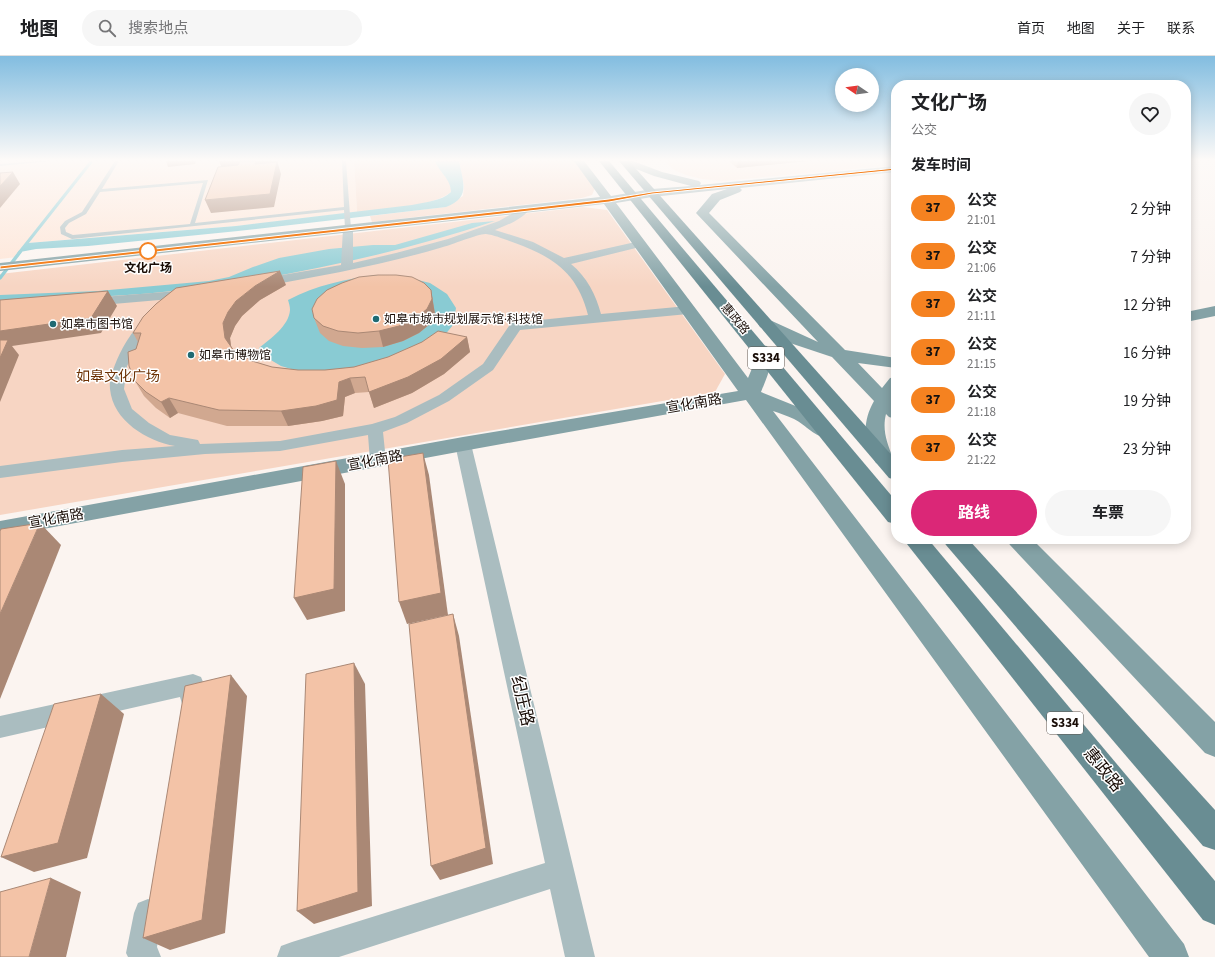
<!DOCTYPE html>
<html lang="zh">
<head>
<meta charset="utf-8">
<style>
	:root { --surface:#fff; --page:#f6f6f6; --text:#202124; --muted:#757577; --line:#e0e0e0; --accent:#db2777 }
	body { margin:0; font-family:"Source Sans 3","Noto Sans SC",sans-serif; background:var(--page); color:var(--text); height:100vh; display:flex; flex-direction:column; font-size:15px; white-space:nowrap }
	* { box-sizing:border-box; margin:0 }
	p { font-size:13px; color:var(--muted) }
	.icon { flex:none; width:22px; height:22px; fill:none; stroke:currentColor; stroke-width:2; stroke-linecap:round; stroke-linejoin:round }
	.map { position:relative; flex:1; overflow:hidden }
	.details { position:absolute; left:891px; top:24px; width:300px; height:464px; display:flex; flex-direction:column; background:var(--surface); border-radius:16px; box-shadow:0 2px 10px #0003 }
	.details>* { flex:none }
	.badge { padding:0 8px; border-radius:13px; font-size:14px; line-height:26px }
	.needle { width:26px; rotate:283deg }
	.controls { position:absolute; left:835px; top:12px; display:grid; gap:8px }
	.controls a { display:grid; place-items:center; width:44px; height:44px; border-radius:50%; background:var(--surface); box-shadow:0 2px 10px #0003; font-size:20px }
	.map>.badge { position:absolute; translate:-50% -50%; box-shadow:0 0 0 2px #fff }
	h2 { padding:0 20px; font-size:15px; line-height:36px }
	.round { display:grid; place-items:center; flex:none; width:42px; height:42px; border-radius:21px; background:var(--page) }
	.overview { display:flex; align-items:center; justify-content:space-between; height:68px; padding:0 20px }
	h1 { font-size:19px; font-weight:700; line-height:30px }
	.cta { display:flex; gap:8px; margin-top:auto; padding:8px 20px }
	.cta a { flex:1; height:46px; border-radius:24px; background:var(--accent); color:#fff; font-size:16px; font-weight:700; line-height:46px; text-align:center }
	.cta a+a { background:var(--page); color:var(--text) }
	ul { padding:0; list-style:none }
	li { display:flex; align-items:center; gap:12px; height:48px; padding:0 20px }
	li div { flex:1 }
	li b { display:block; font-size:15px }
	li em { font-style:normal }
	li .badge { min-width:44px; font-weight:700; text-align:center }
	header { display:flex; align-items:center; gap:24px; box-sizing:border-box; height:56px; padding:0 20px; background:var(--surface); border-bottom:1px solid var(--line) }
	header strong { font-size:19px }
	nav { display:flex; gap:22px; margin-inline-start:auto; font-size:14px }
	.search { width:280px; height:36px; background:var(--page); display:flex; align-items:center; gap:10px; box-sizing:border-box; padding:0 14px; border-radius:22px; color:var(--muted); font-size:15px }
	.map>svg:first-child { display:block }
</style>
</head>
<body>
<header>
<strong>地图</strong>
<div class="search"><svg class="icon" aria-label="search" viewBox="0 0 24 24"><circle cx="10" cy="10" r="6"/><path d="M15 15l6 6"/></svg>搜索地点</div>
<nav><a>首页</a><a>地图</a><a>关于</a><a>联系</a></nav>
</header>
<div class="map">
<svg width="1215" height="901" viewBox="0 0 1215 901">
	<rect width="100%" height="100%" fill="#fbf4f0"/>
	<g fill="#fee4d5">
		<polygon points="0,105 354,105 357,156 236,170 28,187 17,201 0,203"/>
		<polygon points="664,105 896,105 896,109 722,125 702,123 686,119 674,114"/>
	</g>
	<g fill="#f7d5c3">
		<path d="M354,105H435C439,116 451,122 452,135C437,151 380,153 357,156Z"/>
		<polygon points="459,105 574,105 595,132 592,139 582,142 372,166 370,160 445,151 463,140 464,130"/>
		<polygon points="583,151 607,154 725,318 715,336 0,459 0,218"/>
	</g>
	<g fill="#89cbd3">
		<path d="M435,105H459C463,126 471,142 446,151L238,175L88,190L36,193L20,196L28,187L236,170L412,149C425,146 442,145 451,136C451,123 439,116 435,105Z"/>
		<path d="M495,165C398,197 298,219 197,232C131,241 66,242 0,245V239L98,235L209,225L229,221L253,211L279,202L329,193L373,189H395L472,167Z"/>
		<path d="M377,219L406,221L430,227L447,238L456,252L453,269L439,286L414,302L308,318L281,310L264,300L259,292C270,283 289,270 290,254C290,251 289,247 288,244C317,229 345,223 377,219Z"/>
	</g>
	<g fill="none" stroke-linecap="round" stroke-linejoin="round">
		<polyline stroke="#89cbd3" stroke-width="3" points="19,197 91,106"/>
		<polyline stroke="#89cbd3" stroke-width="3.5" points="0,222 20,196"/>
		<g fill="#aabdc0" fill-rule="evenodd">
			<polygon points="39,105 51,105 0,110 0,108"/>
			<path d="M115,105H119L102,133L208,124L195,167L344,151L342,105H346L351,173L348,175L345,173L344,154L72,183L61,178L60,171L65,165L82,156ZM203,127L190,168L73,179L66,176L65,172L69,167L86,158L100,136Z"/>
		</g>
		<g fill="#aabdc0" fill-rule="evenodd">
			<path d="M524,151L529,154C521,164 507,169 495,174L533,186L564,202L640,185L644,186L646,188L644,190L571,208C587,221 596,239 601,258L688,250L693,251L694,254L693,257L688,258L520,274L493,314L449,345L407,367L383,376L386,405L384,409L378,411L372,409L370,405L368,379L280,395L205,398L122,406L0,422V410L122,394L175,390C147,385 113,365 110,333C108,315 135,257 157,262L159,265L142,283L127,310L124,333L132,353L149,367L170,379L198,384L200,388L280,385L372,368L395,361L439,339L483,308L511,267L588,259C578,218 554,201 515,187C506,184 495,179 486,178C480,177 451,189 443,191C383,209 321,220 259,231L255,230L253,227L255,224L259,223L341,209L343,173L344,171H352L353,173V207L396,197L448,183L499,165Z"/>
			<polygon points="190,234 194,235 196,238 194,241 90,250 86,249 84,246 86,243 90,242"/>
			<polygon points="463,383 469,384 471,388 595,901 565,901 550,833 339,901 277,901 281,890 292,886 545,807 455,388 457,384"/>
			<path d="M193,618L201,621C206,631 204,640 199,651L191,654L183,651L180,641L0,682V660Z"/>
			<polygon points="148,843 158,847 162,857 157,891 161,901 128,901 126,897 134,857 138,847"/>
		</g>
		<g fill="#84a2a6" fill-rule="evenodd">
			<path d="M574,105H584L611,140L652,133L691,130L654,120L621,107L620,105H633L662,116L699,125L701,127L700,129L896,110V116L740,132L742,134L740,136L720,144L709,157L845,294L896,302V312L858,307L882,332L890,322L896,321V339L893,343L896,346V363L889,361L886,358C882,374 887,387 893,402L890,407L883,409L876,407C863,387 862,366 874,345L832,301L790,287L760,271L758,268L760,265L766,263L772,265L818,286L696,157L712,138L727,133L652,141L616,147L748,322L753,310V294L755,290L761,289L767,290C776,304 766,323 761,336L808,355L835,373L838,377L835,381C818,386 808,370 794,363C787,360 780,357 773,355L1184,888L1189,901H1149L746,344L463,395L0,481V465L463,381L738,335L604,148L0,215V207L600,141Z"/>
			<polygon points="1215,250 1215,260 1186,266 1186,256"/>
			<polygon points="1006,483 1032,483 1215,666 1215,701 1205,697 1010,489"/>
		</g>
		<g fill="#698d93" fill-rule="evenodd">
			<polygon points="599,105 609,105 896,445 896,468 888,466"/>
			<polygon points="619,105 629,105 896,404 896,424 889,422"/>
			<polygon points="903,483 928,483 1215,825 1215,869 1203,864"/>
			<polygon points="942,483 968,483 1215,754 1215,794 1203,790 946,489"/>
		</g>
	</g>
	<g fill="#d1a890">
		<polygon points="729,105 808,105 737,112"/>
		<polygon points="286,229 260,244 242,260 235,270 230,282 231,291 234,295 252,305 272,311 298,314 325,314 354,311 467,281 470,296 444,318 412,337 374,352 369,336 355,337 345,341 343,360 322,365 288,370 227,370 178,357 170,362 156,352 144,340 135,325 136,293 138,286 133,277"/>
		<polygon points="431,234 435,258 430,268 419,277 403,285 383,291 362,292 343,290 329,285 320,277 314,262"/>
	</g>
	<g fill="#aa8875">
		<polygon points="166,105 196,105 195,108 168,111"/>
		<polygon points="219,105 241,105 245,115 224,117"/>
		<polygon points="256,105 278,105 278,108 281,118 274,151 211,157 205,144 255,108"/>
		<polygon points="738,105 808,105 737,112"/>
		<polygon points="13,116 20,128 0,152 0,130"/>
		<polygon points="280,215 286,229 260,244 242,260 235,270 230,282 232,297 225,282 223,267 228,256 236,245 255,230"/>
		<polygon points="431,234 435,258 430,268 419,277 403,285 383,291 379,275"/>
		<polygon points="108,235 117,250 101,277 12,290 19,299 0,346 0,275"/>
		<polygon points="467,281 470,296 444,318 412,337 374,352 369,336"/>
		<polygon points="350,322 355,337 345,341 343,360 322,365 288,370 281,355 339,326"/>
		<polygon points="169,342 178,357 170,362 161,346"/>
		<polygon points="423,397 429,419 448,559 407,568 399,546"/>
		<polygon points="336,405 345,428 345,555 307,564 294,542"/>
		<polygon points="40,467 61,489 0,643 0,558"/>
		<polygon points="453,558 459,580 493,808 440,824 431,810"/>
		<polygon points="354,607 365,628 372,850 314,868 297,855"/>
		<polygon points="231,619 247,640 225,877 170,894 143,882"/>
		<polygon points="101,638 124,658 87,802 34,816 1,801"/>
		<polygon points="51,822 81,836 66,901 29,901"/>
	</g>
	<g fill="#f3c3a7" stroke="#aa8875">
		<polygon points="240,105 256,105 255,108 277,106 270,138 205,144 218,111 238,109"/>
		<polygon points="13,116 0,130 0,117"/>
		<polygon points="280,215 255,230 236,245 228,256 223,267 225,282 234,295 252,305 272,311 298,314 325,314 354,311 388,301 422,286 438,275 467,281 441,303 408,321 369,336 365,321 350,322 339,326 337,344 316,350 281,355 219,354 169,342 161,346 146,336 135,325 129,310 128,296 136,293 141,277 133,277 143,261 156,248 176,232"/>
		<polygon points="378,219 396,219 412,221 424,227 431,234 432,243 427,253 416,262 399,270 379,275 358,277 338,275 323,270 314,262 312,253 317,243 327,234 342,227 359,221"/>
		<polygon points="108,235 91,262 0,275 0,244"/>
		<polygon points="0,284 8,284 0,302"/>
		<polygon points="423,397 441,537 399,546 388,403"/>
		<polygon points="336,405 334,533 294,542 303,411"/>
		<polygon points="40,467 0,558 0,475 1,473"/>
		<polygon points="453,558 486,792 431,810 409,568"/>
		<polygon points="354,607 358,836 297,855 306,618"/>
		<polygon points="231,619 202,864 143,882 185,630"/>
		<polygon points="101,638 58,787 1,801 54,648"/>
		<polygon points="51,822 29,901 0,901 0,836"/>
	</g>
	<linearGradient id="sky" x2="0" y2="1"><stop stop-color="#82bde0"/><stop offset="0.45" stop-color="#fdfaf8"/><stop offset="1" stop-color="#fdfaf8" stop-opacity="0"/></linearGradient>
	<rect width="1215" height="231" fill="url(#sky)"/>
	<polygon fill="#f58220" stroke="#fff" points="896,112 897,114 652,138 609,146 538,154 0,213 0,210 538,151 609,143 652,136"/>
	<circle fill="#fff" stroke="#f58220" stroke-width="2" cx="148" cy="195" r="8"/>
	<g fill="#1f6a73" stroke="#fff" stroke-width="1.5">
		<circle cx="376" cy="263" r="4"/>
		<circle cx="53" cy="268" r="4"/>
		<circle cx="191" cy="299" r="4"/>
	</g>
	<g text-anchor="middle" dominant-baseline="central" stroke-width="3" stroke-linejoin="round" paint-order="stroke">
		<g font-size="12" font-weight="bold" fill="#190d07" stroke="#fff">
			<text x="148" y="212">文化广场</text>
		</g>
		<g font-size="12" fill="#190d07" stroke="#fff" text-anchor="start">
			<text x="384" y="263">如皋市城市规划展示馆·科技馆</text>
			<text x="61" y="268">如皋市图书馆</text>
			<text x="199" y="299">如皋市博物馆</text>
		</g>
		<g font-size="12" fill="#190d07" stroke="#fff">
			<text transform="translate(735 263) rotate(50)">惠政路</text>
		</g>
		<g fill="#fff" stroke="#5e5651" stroke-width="1">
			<rect x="748" y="291" width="36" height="22" rx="3"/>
			<rect x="1047" y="656" width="36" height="22" rx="3"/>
		</g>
		<g font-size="13" font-weight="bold" fill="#190d07">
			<text x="766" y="302">S334</text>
			<text x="1065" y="667">S334</text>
		</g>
		<g font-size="14" fill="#6b3104" stroke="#fff">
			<text x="118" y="321">如皋文化广场</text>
		</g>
		<g font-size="14" fill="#190d07" stroke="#fff">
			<text transform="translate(694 348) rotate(-10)">宣化南路</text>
			<text transform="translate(375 405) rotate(-11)">宣化南路</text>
			<text transform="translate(56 463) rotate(-10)">宣化南路</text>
		</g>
		<g font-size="17" fill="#190d07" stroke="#fff">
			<text transform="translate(522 645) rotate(77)">纪庄路</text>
			<text transform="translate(1103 714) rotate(51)">惠政路</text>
		</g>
	</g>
</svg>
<div class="controls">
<a><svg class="needle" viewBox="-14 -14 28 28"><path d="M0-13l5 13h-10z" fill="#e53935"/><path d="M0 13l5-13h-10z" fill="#757577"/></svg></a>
</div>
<section class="details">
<div class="overview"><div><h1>文化广场</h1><p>公交</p></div><a class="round"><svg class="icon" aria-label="heart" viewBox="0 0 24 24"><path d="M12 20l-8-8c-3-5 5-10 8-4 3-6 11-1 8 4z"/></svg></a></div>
<h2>发车时间</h2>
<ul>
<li><span class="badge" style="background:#f58220;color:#111">37</span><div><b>公交</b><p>21:01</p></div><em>2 分钟</em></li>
<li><span class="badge" style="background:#f58220;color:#111">37</span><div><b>公交</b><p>21:06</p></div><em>7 分钟</em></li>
<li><span class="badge" style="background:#f58220;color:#111">37</span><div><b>公交</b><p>21:11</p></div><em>12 分钟</em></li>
<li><span class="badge" style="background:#f58220;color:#111">37</span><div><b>公交</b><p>21:15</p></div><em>16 分钟</em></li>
<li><span class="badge" style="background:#f58220;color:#111">37</span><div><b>公交</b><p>21:18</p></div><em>19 分钟</em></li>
<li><span class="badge" style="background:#f58220;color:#111">37</span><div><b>公交</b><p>21:22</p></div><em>23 分钟</em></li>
</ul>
<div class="cta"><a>路线</a><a>车票</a></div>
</section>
</div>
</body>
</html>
